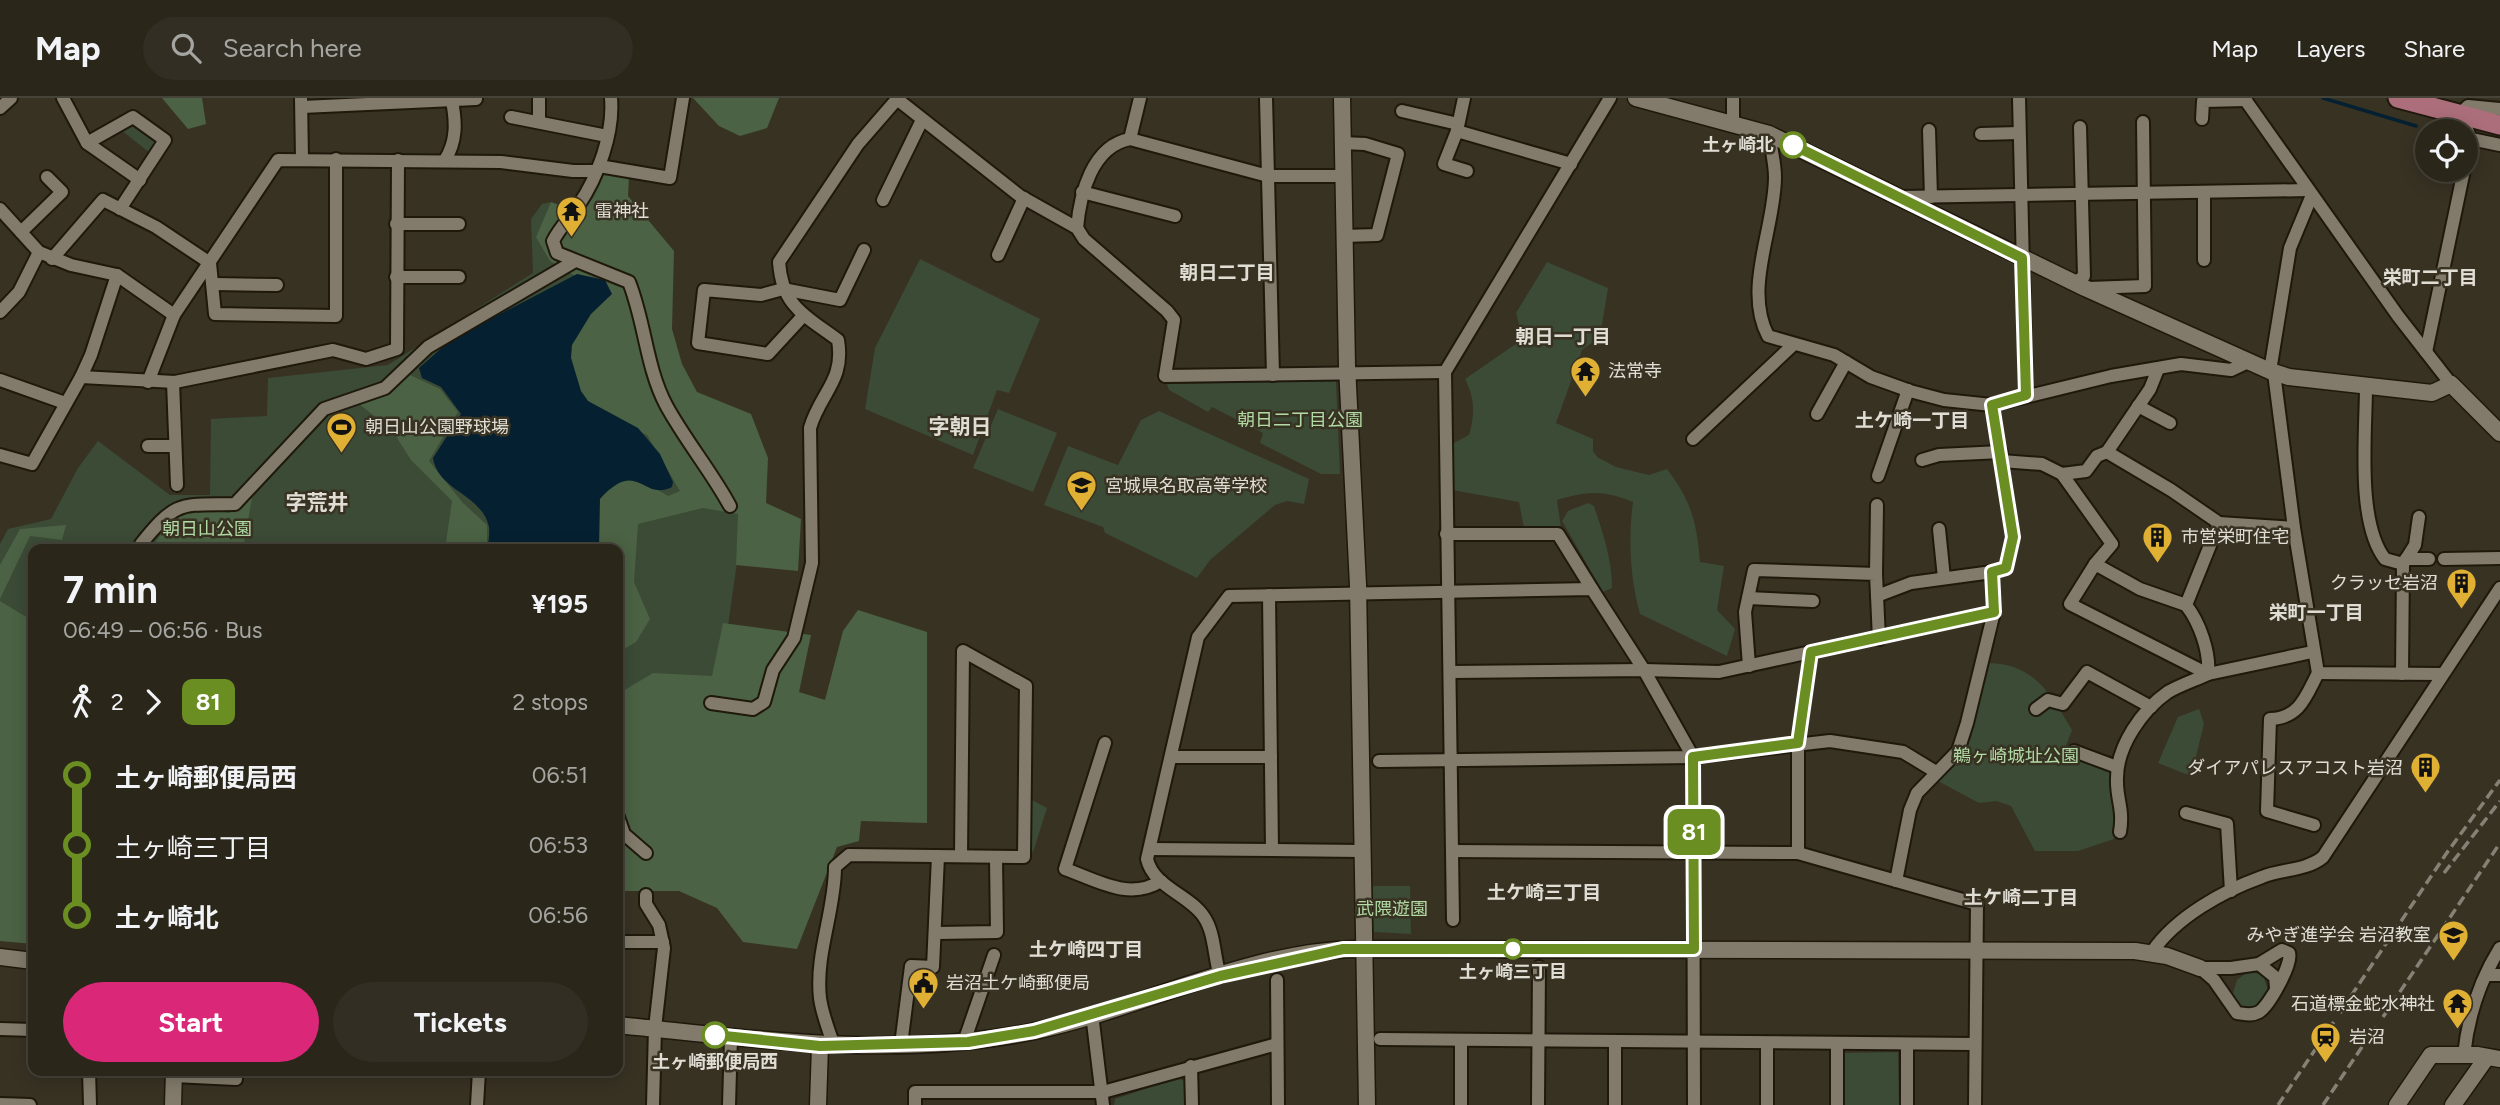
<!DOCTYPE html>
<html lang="en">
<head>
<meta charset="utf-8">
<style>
	:root { --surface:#2a261a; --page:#322e23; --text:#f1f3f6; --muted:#a5a5a2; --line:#464339; --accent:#db2777 }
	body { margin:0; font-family:Figtree,"Noto Sans JP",sans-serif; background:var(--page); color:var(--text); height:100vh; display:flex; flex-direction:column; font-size:26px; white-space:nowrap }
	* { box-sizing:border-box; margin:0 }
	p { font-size:23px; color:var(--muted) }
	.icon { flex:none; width:38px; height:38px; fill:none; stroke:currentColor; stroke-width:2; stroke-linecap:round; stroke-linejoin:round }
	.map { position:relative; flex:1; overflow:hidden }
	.details { position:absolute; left:28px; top:446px; width:595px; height:532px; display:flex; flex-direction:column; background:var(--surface); border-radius:14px; box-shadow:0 4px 18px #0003,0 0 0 2px var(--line) }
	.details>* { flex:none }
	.badge { padding:0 14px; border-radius:10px; font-size:24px; line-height:46px }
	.controls { position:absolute; left:2415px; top:21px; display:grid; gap:14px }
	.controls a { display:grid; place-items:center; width:63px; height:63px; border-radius:50%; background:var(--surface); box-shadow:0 4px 18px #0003,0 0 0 2px var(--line); font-size:35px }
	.map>.badge { position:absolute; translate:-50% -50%; box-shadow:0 0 0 4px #fff }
	.legs { display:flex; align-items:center; gap:10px; height:77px; padding:0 35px; font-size:23px }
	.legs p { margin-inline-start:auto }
	.overview { display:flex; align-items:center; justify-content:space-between; height:119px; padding:0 35px }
	h1 { font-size:38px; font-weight:700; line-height:52px }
	.action { display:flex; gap:14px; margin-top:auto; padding:14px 35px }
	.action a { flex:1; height:80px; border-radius:42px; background:var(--accent); color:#fff; font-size:28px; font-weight:700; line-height:80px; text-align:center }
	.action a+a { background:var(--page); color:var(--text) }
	ul { padding:0 35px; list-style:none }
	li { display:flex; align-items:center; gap:24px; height:70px; font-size:26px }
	li i { display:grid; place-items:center; width:10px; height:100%; margin:0 9px; background:currentColor }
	li i::after { content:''; width:18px; height:18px; margin:-9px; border:5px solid; border-radius:50%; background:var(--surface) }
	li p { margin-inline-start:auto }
	li:first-child i { background:linear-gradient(#0000 50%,currentColor 0) }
	li:last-child i { background:linear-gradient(currentColor 50%,#0000 0) }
	header { display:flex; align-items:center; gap:42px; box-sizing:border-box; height:98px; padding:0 35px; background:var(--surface); border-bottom:2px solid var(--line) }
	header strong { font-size:33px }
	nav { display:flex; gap:38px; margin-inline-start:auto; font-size:24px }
	.search { width:490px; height:63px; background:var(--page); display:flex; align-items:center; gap:18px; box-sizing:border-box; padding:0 24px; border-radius:38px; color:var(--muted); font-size:26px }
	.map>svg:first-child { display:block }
</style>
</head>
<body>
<header>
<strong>Map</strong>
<div class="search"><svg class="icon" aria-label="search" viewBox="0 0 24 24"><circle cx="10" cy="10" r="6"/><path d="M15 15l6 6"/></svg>Search here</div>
<nav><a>Map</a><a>Layers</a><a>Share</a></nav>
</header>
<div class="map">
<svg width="2500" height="1007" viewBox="0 0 2500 1007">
	<rect width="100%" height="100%" fill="#383223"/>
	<g fill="#3b4b36">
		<polygon points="132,27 154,40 155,47 150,55 121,32"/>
		<polygon points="551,104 589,119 744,415 714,626 618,732 618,452 33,452 33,611 0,590 0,446 8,431 51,421 78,370 98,343 170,397 210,397 211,321 267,318 268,280 388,267 533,175 531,121 542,106"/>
		<polygon points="920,161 1040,221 1009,295 997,292 973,357 865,311 875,250"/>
		<path d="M1547,164L1608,190L1600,239L1582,252L1556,325L1593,341V353L1597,359L1616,369L1649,377L1667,371C1691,402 1697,425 1700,464L1724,468L1717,512L1735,531L1727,558L1640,516C1630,480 1628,441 1633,404C1602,392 1589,393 1557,402L1561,430H1524L1519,404L1452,392V346L1469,337C1475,317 1475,300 1465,281L1523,241L1516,215Z"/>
		<polygon points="1336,283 1340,376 1321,376 1260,345 1263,335 1212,309 1208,314 1169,292 1167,286"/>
		<polygon points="998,311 1057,335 1033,394 973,370"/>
		<polygon points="1159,313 1309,381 1304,406 1287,403 1275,407 1210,462 1197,480 1105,435 1103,429 1044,407 1068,348 1118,367 1141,322"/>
		<path d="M1588,405L1594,408C1603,435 1612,462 1612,490L1603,494L1562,423L1568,413Z"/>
		<path d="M1986,565C2034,565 2049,594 2072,632L2064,653L2112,671L2117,715L2114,741L2078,753H2035L2011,708L1996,703L1979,705L1936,682L1971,640L1980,583Z"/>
		<polygon points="2199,611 2204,626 2191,678 2158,665 2178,619"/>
		<polygon points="1032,702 1047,710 1033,754 1029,753"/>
		<polygon points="1373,788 1410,788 1411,836 1374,834"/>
		<polygon points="2249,873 2263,877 2268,892 2259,909 2243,913 2231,902 2237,882"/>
		<polygon points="1898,954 1899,1007 1844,1007 1845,955"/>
		<polygon points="1178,980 1184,983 1184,1007 1114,1007 1115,1001"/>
	</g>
	<g fill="#4b6244">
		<polygon points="162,0 202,0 206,26 188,31"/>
		<polygon points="693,0 779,0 767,30 740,38 719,28"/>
		<polygon points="604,76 629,79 628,98 674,153 672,231 682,266 697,294 751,316 768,360 766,405 801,421 798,473 736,467 738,416 703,410 638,426 634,484 650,521 636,544 619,554 618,452 596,451 597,407 604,386 631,375 668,398 680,393 647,337 582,305 567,243 606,196 550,163 536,139 551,104 582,116"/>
		<polygon points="408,276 440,291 458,314 429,363 463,405 487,427 487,451 445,451 452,403 411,362 392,332 354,302"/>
		<path d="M252,400L243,451L151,452C170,417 191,406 229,415Z"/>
		<polygon points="66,427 62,442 30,438 0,501 0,467 20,431"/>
		<polygon points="0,503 33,523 33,846 0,843"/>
		<polygon points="858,512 927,534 927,725 861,723 859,743 837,749 797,851 743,844 717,810 679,793 618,793 618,596 653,575 712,578 723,525 811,537 799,594 825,602 843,533"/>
	</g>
	<path fill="#052131" d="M577,176L605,182L612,196L591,216L572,247L571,260L581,293L588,303L638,330L660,356L673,384L672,389C642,404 638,359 600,401L599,451H488C488,445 490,435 489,429C482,396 438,393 433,360L461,316L441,289L422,280L419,270L452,241Z"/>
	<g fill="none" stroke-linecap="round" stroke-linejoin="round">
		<polyline stroke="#052131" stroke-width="3.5" points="2323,0 2416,28"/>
		<defs>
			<g id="minor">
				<polyline points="63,0 87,45 133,19 165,42 120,111"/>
				<polyline points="301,0 302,61"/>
				<polyline points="539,0 539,23"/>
				<path d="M611,0C614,35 598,79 578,108C570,120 560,129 553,143L557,155L629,184C645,224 646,269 666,307C685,342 711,373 730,408"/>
				<polyline points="1266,0 1273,277"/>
				<polyline points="1464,0 1457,33 1571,66"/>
				<polyline points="1733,0 1733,24"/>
				<polyline points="2019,0 2026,297"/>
				<polyline points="2244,0 2398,218 2451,286"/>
				<polyline points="897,1 1020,98 1077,130 1084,141 1167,213 1174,222 1165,278 1445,274"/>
				<polyline points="302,9 476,1"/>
				<polyline points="0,10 11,0"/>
				<polyline points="1402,13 1458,26"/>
				<polyline points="511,19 607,38"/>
				<polyline points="2202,21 2203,3 2246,2"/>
				<polyline points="1929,32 1931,99"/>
				<polyline points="1457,33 1444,66 1467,73"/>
				<path d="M1769,36C1771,50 1775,65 1775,79C1775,130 1743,190 1768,238L1834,257L1871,279L1910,293L1944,302L1992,307L2111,278L2181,266L2231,272L2248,264"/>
				<polyline points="1981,36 2019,35"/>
				<polyline points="1130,41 1140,0"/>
				<polyline points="2471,41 2500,47"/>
				<polyline points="87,45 140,82"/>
				<polyline points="1342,45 1365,46 1398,56 1377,137 1343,138"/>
				<path d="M445,62C457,43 456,24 452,3"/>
				<polyline points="2466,65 2471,41 2460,16 2468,8 2500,11"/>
				<polyline points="599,68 670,80 683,0"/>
				<polyline points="1082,94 1175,118"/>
				<polyline points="1902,99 2308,92"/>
				<polyline points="883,102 922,22"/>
				<polyline points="0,111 39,154 71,167 117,177 174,217"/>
				<polyline points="396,126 459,126"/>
				<path d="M1077,130C1080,96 1092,48 1130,41L1268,78H1342"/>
				<polyline points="21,134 62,94 47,79"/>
				<polyline points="998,157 1024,100"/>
				<polyline points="52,161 103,102 156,129 210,165 215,216 336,218 336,61"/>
				<polyline points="2204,162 2204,94"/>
				<polyline points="396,179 459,179"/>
				<polyline points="2075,185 2084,178 2080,29"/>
				<polyline points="214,186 277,187"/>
				<polyline points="2089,190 2145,188 2143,24"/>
				<polyline points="0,214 19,194 39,154"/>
				<polyline points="803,218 768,256 698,245 704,192 761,197 783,191 840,202 864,152"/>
				<polyline points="2426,254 2464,72"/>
				<polyline points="2158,271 2150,291 2107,354 2171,392 2219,425"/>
				<polyline points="2270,273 2290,150 2312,97"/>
				<polyline points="2274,275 2294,430 2318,575 2441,576"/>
				<polyline points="81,279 91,257 117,177"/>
				<polyline points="0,282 65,305"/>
				<polyline points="148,284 174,217 278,62 501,64 573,73 596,73"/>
				<polyline points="173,284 177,387"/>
				<path d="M2366,288C2366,334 2356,424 2385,461L2403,466"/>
				<polyline points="2138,308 2170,325"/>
				<polyline points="1817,316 1846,264"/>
				<polyline points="1693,341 1793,247"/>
				<polyline points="148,348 175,348"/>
				<polyline points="0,357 32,366 81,279 175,284 333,252 366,261 397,251 398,62"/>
				<polyline points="1922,362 1939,357 2001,354"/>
				<polyline points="2002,363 2042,366 2062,376 2112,446 2095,466"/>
				<polyline points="2062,376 2086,373 2097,358 2107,354"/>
				<polyline points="1878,378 1908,292"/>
				<polyline points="1939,431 1944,480"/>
				<polyline points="1446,436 1558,436 1592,491"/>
				<path d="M141,446C177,401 181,407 235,406L324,311L385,290L428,249L575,163"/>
				<polyline points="2406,461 2429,461"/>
				<polyline points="2444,461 2500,460"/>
				<polyline points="1876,476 1877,407"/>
				<polyline points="1877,498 1911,485 1992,474"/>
				<polyline points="1748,500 1813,503"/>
				<polyline points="2186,507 2140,491 2095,466 2070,506 2208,576 2312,554"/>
				<polyline points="1749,568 1745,514 1754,472 1876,476 1879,541"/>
				<polyline points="1451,574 1644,572 1719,574 1994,514"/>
				<polyline points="2402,576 2403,466 2415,447 2419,419"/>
				<path d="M711,605L753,611L764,604L773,572L794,540L812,465L810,330C820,295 845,283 838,242C806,218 782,209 779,164L858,46L898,0"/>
				<polyline points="2036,611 2048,602 2063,606 2087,574 2151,609"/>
				<path d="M1105,645L1065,771C1099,783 1129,803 1161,783"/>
				<polyline points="2074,653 2117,669"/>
				<polyline points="1171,659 1271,659"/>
				<polyline points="1379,663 1693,659 1830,643 1903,654 1936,674"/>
				<polyline points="2186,715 2227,726 2231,793"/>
				<polyline points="618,719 624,736 646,755"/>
				<path d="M2314,727L2267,713L2270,621C2300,620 2306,598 2318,575"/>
				<path d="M2120,734C2124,710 2116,701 2117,680C2117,648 2142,612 2168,594C2180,587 2195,582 2208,576C2210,554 2200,525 2186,507L2219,425L2294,430"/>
				<polyline points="1150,751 1272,752 1269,497"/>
				<polyline points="1272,752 1362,753"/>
				<polyline points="1453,753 1798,755 1977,806 1975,1007"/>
				<polyline points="1798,755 1798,645 1811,554"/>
				<polyline points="1896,783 1910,712 1917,695 1958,653 1967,625 1994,514 1992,474 2006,470 2013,439 1992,307"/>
				<polyline points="646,797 646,806 659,827 664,850 655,930 653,1007"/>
				<polyline points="1453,822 1445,274 1610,0"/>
				<polyline points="937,835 997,834 996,760"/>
				<polyline points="618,844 663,844"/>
				<path d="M2282,852L2289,855C2293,865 2269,908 2259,914C2252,918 2245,916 2237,915L2214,882L2200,870H2231L2259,866Z"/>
				<path d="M2152,854C2176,819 2223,793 2262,779C2281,771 2306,773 2323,759L2500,490"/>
				<polyline points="2259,866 2275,879 2276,890"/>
				<polyline points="2486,877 2500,877"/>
				<path d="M1220,878C1214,860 1215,835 1204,819C1190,797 1153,789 1147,761L1198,539L1229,498L1592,491L1644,572L1693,659L1694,1007"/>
				<polyline points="1277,882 1278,1007"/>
				<polyline points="1092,916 1103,1007"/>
				<polyline points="0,931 33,932"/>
				<polyline points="1380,941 1974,946"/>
				<polyline points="964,944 994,857"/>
				<polyline points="1615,945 1615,1007"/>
				<polyline points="1907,946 1907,1007"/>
				<polyline points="901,947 911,868 933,869 938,758"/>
				<path d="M834,948C829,933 822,916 820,900C815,856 835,813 835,769L849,757L1024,759L1026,588L963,553L961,758"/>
				<path d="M2464,957C2468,919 2480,882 2500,850"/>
				<polyline points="1191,968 1192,1007"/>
				<polyline points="89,973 90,1007"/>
				<polyline points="174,978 236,981"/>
				<polyline points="0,1006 30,1007"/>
				<polyline points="477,1007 479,973"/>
				<polyline points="729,1007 731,939"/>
				<polyline points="915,1007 915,994 1103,994 1277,946"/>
				<polyline points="1461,1007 1461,942"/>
				<polyline points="1538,1007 1539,869"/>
				<polyline points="1767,1007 1767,945"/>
				<polyline points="1837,1007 1837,946"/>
			</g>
			<g id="tertiary">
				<polyline points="1342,0 1347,268 1358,487 1367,1007"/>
				<polyline points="1636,0 1769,36 2085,190 2270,273 2289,279 2432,295 2451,286 2500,335"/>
				<polyline points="0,859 33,863"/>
				<path d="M618,927C755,941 893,961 1030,934C1138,912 1242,855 1353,851L2135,853L2167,858L2200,870"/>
				<polyline points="173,1007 174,973"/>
				<polyline points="818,1007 820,948"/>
				<polyline points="2397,1007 2431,957 2477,957 2500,961"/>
				<polyline points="2453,1007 2487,959"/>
			</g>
			<polyline id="primary" points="2398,0 2500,27"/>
		</defs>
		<use href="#minor" stroke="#1f190c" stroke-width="16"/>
		<use href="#tertiary" stroke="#1f190c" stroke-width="19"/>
		<use href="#primary" stroke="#1f190c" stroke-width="23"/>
		<use href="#minor" stroke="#827b6b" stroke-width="12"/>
		<use href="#tertiary" stroke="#827b6b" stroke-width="16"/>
		<use href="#primary" stroke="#ac6e7b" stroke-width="19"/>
		<g stroke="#858175" stroke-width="3.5" stroke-dasharray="10 5" stroke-linecap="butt">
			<polyline points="2444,775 2500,703"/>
			<polyline points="2351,898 2446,756 2500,682"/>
			<polyline points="2340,915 2345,907"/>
			<polyline points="2383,919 2500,745"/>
			<polyline points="2371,936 2376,929"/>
			<polyline points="2278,1007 2335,922"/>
			<polyline points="2323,1007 2366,943"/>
		</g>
	</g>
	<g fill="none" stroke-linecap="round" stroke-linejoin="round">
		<defs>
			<polyline id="line-1" points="715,937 820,948 968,944 1034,933 1220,878 1343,851 1694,851 1693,659 1798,645 1811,554 1994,514 1992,474 2006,470 2013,439 1992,307 2026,297 2022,160 1793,47"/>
		</defs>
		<use href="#line-1" stroke="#fff" stroke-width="16"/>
		<use href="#line-1" stroke="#6b8e23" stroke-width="10"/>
	</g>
	<defs>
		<symbol id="temple-pin" viewBox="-11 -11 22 30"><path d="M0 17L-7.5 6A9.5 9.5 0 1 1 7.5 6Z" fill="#e0b034" stroke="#383223"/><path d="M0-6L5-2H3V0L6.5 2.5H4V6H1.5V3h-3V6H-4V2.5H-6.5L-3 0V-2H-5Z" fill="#111"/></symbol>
		<symbol id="stadium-pin" viewBox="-11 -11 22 30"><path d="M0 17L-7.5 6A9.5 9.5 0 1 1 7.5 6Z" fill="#e0b034" stroke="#383223"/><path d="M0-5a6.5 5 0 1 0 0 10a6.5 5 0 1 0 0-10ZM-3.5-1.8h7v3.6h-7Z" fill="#111"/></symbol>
		<symbol id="school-pin" viewBox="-11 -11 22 30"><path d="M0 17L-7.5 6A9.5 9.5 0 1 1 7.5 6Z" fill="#e0b034" stroke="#383223"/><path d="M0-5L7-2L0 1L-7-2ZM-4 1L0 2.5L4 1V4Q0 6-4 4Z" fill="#111"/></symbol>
		<symbol id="building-pin" viewBox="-11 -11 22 30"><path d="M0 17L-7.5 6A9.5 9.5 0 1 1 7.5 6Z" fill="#e0b034" stroke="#383223"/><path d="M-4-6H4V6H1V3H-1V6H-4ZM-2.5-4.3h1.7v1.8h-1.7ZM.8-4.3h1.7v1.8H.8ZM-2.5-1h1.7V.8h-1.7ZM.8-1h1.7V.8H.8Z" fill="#111"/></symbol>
		<symbol id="civic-pin" viewBox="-11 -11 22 30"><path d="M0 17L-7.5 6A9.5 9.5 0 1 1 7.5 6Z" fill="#e0b034" stroke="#383223"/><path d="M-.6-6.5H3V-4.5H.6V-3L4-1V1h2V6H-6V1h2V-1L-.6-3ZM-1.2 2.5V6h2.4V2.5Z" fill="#111"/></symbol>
		<symbol id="station-pin" viewBox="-11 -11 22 30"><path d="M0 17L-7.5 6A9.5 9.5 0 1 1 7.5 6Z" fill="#e0b034" stroke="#383223"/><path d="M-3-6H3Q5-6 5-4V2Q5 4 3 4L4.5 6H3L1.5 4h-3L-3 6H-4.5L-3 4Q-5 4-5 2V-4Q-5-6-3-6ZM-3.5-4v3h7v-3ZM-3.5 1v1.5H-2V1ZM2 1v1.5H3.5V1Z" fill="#111"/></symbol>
	</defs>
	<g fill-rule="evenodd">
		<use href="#temple-pin" x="554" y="96" width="35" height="47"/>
		<use href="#temple-pin" x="1568" y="256" width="35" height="47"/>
		<use href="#stadium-pin" x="324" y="312" width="35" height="47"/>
		<use href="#school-pin" x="1064" y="370" width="35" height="47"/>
		<use href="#building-pin" x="2140" y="422" width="35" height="47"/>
		<use href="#building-pin" x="2444" y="468" width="35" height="47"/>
		<use href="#building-pin" x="2408" y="652" width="35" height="47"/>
		<use href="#school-pin" x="2436" y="820" width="35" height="47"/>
		<use href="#civic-pin" x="906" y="868" width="35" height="47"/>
		<use href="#temple-pin" x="2440" y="888" width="35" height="47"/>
		<use href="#station-pin" x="2308" y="922" width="35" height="47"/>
	</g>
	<g fill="#fff" stroke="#6b8e23" stroke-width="3.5">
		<circle cx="1793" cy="47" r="12"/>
		<circle cx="1513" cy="851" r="9"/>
		<circle cx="715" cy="937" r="12"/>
	</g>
	<g text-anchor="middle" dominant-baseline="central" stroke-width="5" stroke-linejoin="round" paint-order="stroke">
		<g font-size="18" font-weight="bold" fill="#e0ddd4" stroke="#383223">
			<text x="1774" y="47" text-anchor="end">土ヶ崎北</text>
			<text x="1513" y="874">土ヶ崎三丁目</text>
			<text x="715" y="964">土ヶ崎郵便局西</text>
		</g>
		<g font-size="18" fill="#e0ddd4" stroke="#383223" text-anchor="start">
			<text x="595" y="113">雷神社</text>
			<text x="1608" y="273">法常寺</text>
			<text x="365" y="329">朝日山公園野球場</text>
			<text x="1105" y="388">宮城県名取高等学校</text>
			<text x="2181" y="439">市営栄町住宅</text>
			<text x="2438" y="485" text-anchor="end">クラッセ岩沼</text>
			<text x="2403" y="670" text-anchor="end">ダイアパレスアコスト岩沼</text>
			<text x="2431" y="837" text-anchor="end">みやぎ進学会 岩沼教室</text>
			<text x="946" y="885">岩沼土ケ崎郵便局</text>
			<text x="2435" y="906" text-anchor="end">石道標金蛇水神社</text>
			<text x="2349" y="939">岩沼</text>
		</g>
		<g font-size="18" fill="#b1daa4" stroke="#383223">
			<text x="1300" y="322">朝日二丁目公園</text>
			<text x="207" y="431">朝日山公園</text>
			<text x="2016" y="658">鵜ヶ崎城址公園</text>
			<text x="1392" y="811">武隈遊園</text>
		</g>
		<g font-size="19" font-weight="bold" fill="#e0ddd4" stroke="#383223">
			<text x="1227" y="174">朝日二丁目</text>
			<text x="2430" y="179">栄町二丁目</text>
			<text x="1563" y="238">朝日一丁目</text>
			<text x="1912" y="322">土ケ崎一丁目</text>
			<text x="2316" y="514">栄町一丁目</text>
			<text x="1544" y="794">土ケ崎三丁目</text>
			<text x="2021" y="799">土ケ崎二丁目</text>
			<text x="1086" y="851">土ケ崎四丁目</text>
		</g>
		<g font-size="21" font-weight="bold" fill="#e0ddd4" stroke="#383223">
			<text x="960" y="328">字朝日</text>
			<text x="317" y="404">字荒井</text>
		</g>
	</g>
</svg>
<div class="controls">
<a><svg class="icon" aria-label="locate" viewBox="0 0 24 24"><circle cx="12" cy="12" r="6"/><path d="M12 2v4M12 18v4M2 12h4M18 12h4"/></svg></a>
</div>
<b class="badge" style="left:1694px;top:734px;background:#6b8e23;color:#fff">81</b>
<section class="details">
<div class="overview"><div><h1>7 min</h1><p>06:49 – 06:56 · Bus</p></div><b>¥195</b></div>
<div class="legs"><svg class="icon" aria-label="walk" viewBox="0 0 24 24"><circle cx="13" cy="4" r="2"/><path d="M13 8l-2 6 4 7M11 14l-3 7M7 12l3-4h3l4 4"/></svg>2<svg class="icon" aria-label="forward" viewBox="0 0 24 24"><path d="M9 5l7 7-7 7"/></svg><b class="badge" style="background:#6b8e23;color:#fff">81</b><p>2 stops</p></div>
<ul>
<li><i style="color:#6b8e23"></i><b>土ヶ崎郵便局西</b><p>06:51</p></li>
<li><i style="color:#6b8e23"></i><span>土ヶ崎三丁目</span><p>06:53</p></li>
<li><i style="color:#6b8e23"></i><b>土ヶ崎北</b><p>06:56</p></li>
</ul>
<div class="action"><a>Start</a><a>Tickets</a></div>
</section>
</div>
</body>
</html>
